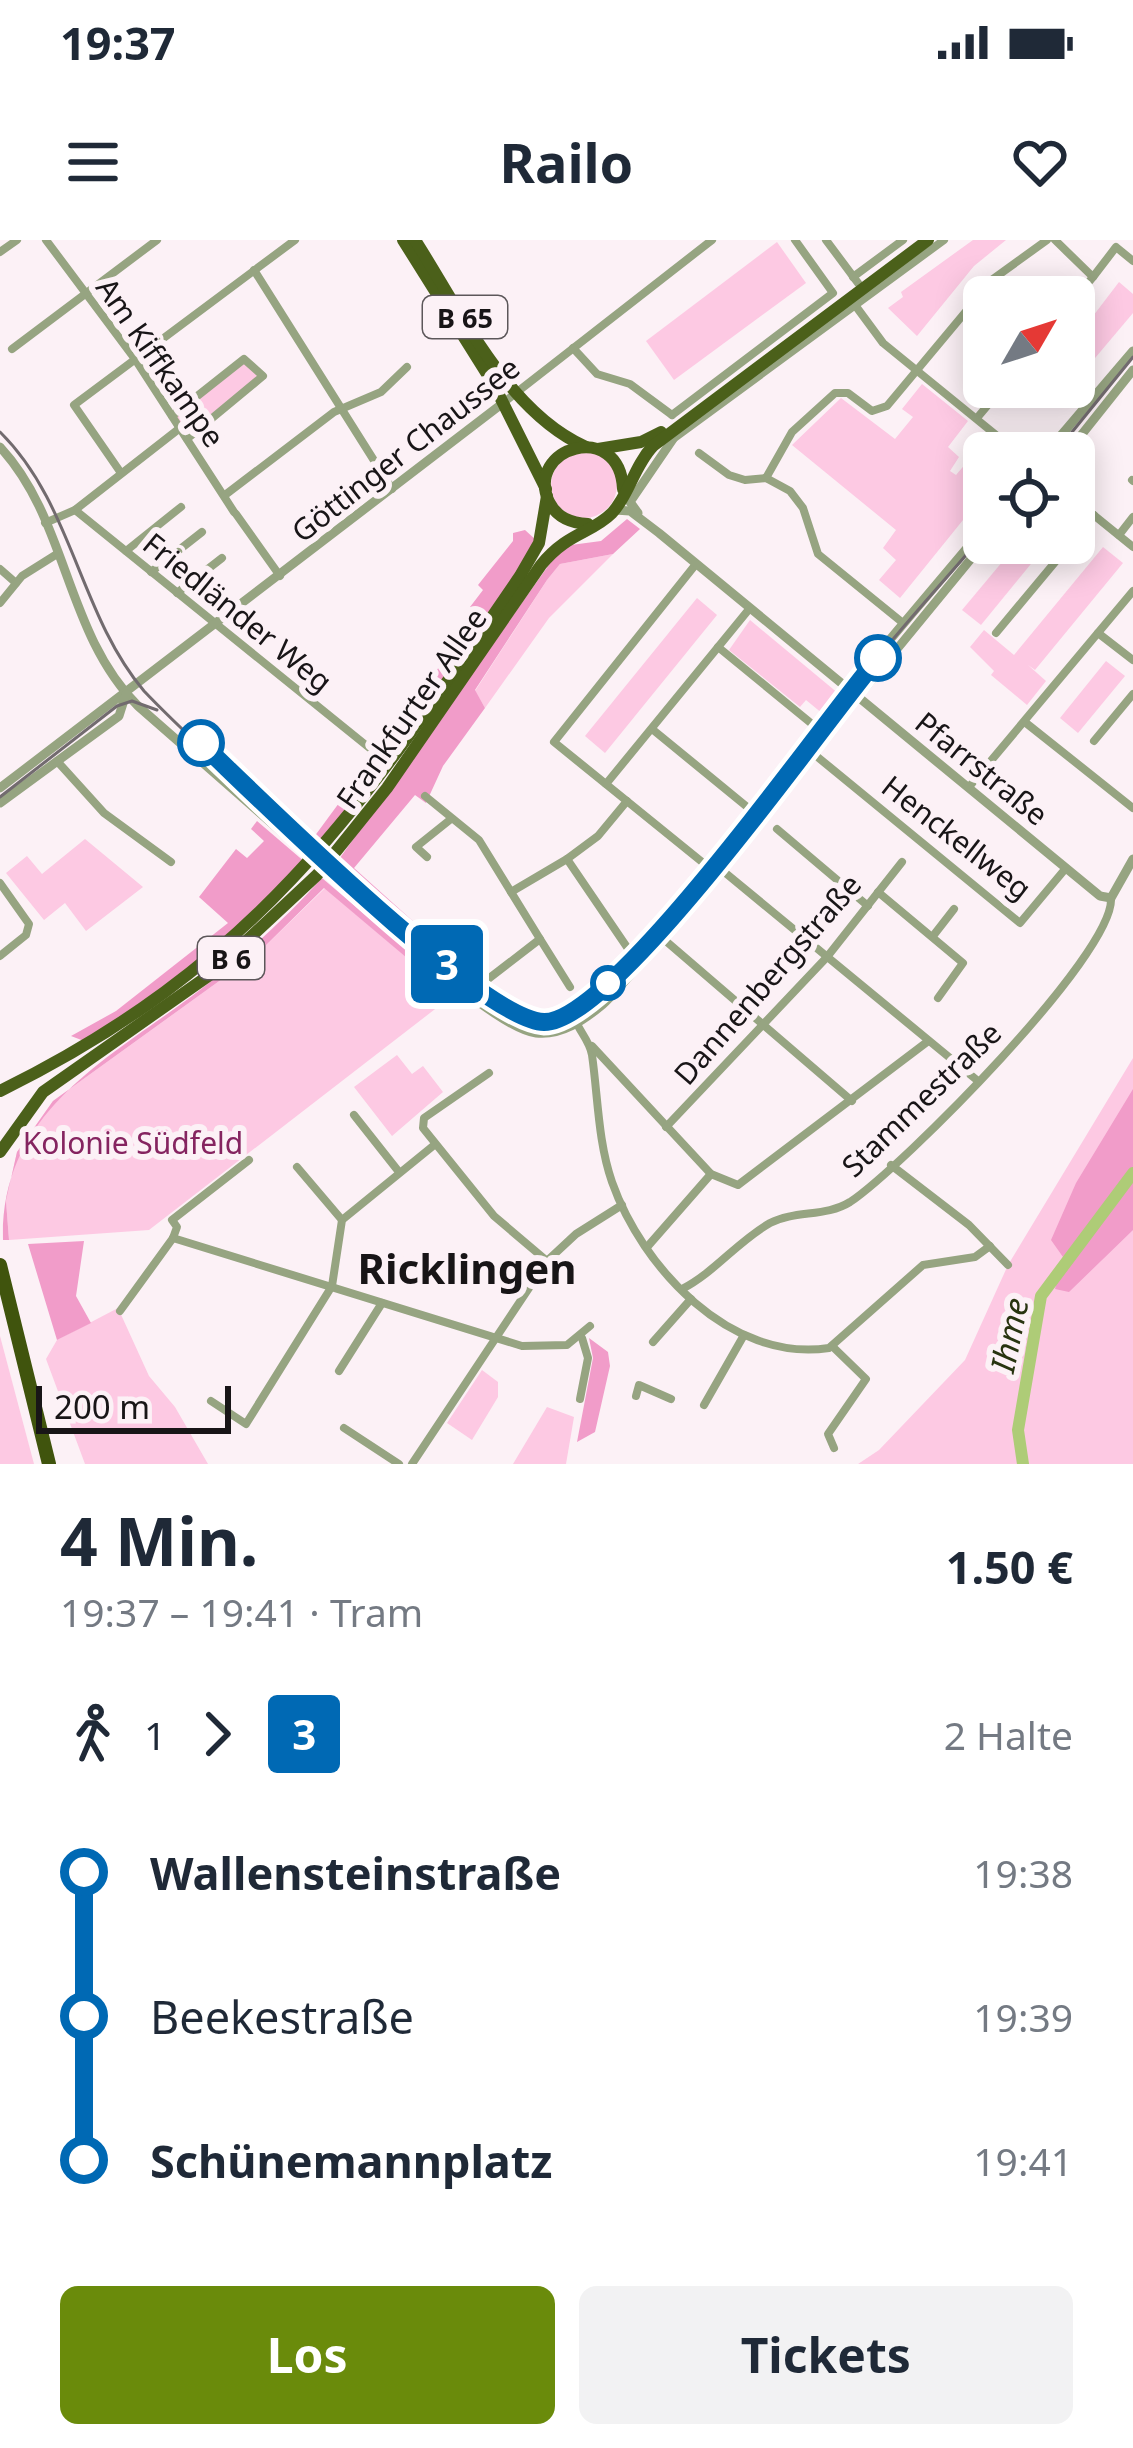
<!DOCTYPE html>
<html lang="de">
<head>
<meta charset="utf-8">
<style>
	:root { --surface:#fff; --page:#f2f2f3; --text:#1f2937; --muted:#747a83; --accent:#6a8b0b }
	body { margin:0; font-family:"Noto Sans",sans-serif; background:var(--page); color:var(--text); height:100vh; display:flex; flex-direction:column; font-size:45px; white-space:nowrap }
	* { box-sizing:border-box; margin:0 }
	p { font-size:39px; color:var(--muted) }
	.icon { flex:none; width:66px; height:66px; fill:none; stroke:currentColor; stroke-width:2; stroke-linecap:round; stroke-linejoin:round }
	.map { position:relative; height:1224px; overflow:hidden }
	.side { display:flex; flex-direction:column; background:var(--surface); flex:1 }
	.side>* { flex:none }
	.badge { padding:0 24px; border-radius:9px; font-size:42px; line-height:78px }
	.needle { width:78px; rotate:51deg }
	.tools { position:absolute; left:963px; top:36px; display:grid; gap:24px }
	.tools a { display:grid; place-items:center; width:132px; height:132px; border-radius:18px; background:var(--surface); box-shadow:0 6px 30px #0003; font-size:60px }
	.scale { position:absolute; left:36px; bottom:30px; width:195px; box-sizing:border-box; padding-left:12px; border:6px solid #181517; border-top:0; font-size:33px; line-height:42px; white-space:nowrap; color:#181517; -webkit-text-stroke:9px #fcf1f6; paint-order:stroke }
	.map>.badge { position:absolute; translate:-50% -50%; box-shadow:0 0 0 6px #fff }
	.legs { display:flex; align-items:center; gap:18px; height:132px; padding:0 60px; font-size:39px }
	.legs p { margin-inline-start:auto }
	.headline { display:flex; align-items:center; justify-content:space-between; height:204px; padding:0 60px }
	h1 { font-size:66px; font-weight:700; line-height:90px }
	.cta { display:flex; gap:24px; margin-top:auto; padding:24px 60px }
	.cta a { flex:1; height:138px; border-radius:18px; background:var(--accent); color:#fff; font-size:48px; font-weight:700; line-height:138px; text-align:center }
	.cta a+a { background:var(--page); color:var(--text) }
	ul { padding:0 60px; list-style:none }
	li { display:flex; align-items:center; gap:42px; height:144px; font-size:45px }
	li i { display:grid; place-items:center; width:18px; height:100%; margin:0 15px; background:currentColor }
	li i::after { content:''; width:30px; height:30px; margin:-15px; border:9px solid; border-radius:50%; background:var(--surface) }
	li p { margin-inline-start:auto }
	li:first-child i { background:linear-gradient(#0000 50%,currentColor 0) }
	li:last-child i { background:linear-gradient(currentColor 50%,#0000 0) }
	.status { display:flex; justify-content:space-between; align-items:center; height:84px; padding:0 60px; background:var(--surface); direction:ltr }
	.status svg { height:33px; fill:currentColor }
	header { display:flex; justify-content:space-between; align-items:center; height:156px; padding:0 60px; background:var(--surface); font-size:54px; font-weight:700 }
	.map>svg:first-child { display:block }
</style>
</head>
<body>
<div class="status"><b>19:37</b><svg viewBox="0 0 49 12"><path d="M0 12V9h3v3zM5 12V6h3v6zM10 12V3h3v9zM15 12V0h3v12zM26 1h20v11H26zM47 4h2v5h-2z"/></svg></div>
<header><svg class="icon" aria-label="menu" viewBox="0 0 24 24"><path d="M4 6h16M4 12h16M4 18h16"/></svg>Railo<svg class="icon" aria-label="heart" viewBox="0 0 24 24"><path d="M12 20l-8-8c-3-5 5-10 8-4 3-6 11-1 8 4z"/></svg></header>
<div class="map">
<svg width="1133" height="1224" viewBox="0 0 1133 1224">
	<rect width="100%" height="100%" fill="#fcf1f6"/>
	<g fill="#fdc9e3">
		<polygon points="973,0 1006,0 974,26 917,96 888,68 903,57 901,52"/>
		<polygon points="777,2 806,43 674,140 646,101"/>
		<polygon points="1119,42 1133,54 1133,73 1074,143 1074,101"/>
		<polygon points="244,119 263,136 187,199 172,176"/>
		<polygon points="922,144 968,181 948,207 959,217 950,231 956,235 979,208 985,213 984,254 900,358 879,340 896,320 883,308 896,290 792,205 841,158 895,199 913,177 902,169"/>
		<circle cx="584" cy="245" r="33"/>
		<polygon points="1018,303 1048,303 981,385 962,370"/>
		<polygon points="1103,307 1123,323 1035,430 1028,425 1046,441 1027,465 991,435 994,431 970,407 984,390 1014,415"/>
		<polygon points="613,314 549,378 485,468 475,451 547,340 560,324"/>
		<polygon points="697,358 717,375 605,513 585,496"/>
		<polygon points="750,380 839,454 823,474 806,460 800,467 729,410"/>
		<polygon points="1106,421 1125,436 1078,493 1060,478"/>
		<polygon points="85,599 143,647 86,691 65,663 44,680 6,633 27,616 42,634"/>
		<polygon points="325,648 452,756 149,990 9,1000 6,961 17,912 53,861 258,713"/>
		<polygon points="397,815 412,834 423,826 443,852 392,896 354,847"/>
		<polygon points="1133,818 1133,1224 858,1224 879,1210 965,1120 1008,1025"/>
		<polygon points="118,1068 149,1136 175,1167 208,1224 85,1224 46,1119 57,1100"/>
		<polygon points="0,1096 34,1224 0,1224"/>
		<polygon points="482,1130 498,1142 498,1157 472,1200 447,1183"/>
		<polygon points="547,1167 574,1177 566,1224 513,1224"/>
	</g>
	<g fill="#f19cc9">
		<polygon points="627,279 640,289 613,314 560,324 547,340 475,450 485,468 443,526 426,563 415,555 354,628 476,738 472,740 337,622 556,315 571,305 601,301"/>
		<polygon points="525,290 536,300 528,317 402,499 317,609 243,537 314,597 478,374 470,367 483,350 478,345 513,301 513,293"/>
		<polygon points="257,581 306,623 209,716 84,801 71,796 116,771 228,683 199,657 236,609 247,618 264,601 251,589"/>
		<path d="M322,638L456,752L452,756L324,648L258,713L53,861L17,912L6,961L9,1000H3C0,872 108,819 192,756C238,722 284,680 322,638Z"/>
		<polygon points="1133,849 1133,990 1069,1052 1055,1049 1063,1017 1051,1000 1076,943"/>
		<polygon points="84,1001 76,1056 91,1083 57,1100 28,1004"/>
		<polygon points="589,1098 608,1112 610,1126 595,1192 577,1202 593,1118"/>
	</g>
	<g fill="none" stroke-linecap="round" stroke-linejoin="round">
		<polyline stroke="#aecc77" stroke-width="12" points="1023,1224 1018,1190 1041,1056 1133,933"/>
		<g stroke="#96a481" stroke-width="8">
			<polyline points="46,0 135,119 234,272"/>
			<polyline points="826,0 858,43"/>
			<polyline points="1055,0 1093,37 1116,7 1133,21"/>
			<polyline points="0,12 17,0"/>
			<polyline points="254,30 392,249"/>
			<polyline points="853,37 903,0"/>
			<polyline points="1074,60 1093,37"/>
			<polyline points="852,61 883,103 1018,213"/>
			<polyline points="573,108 597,134 630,144 672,175"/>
			<polyline points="12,109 157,0"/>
			<polyline points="503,163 712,0"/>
			<polyline points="672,175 833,53 795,0"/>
			<polyline points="172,176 244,119 263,136 187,199"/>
			<polyline points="977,178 1003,147"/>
			<polyline points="673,199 944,0"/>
			<polyline points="699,213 729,235 745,240 766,238 790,251 803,268 818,314 903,383"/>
			<polyline points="121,233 74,165 295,0"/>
			<polyline points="766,238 792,192 835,153 848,153 872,171 887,166 993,39 1047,0"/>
			<polyline points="1132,240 1133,241"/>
			<polyline points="225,255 334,172 381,152 407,127"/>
			<polyline points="1074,259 1133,307"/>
			<polyline points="75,270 372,510"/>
			<polyline points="236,274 280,336"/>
			<polyline points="45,283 75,270 180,188"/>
			<polyline points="1119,295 1133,277"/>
			<polyline points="1074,299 1094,275"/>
			<polyline points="126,311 181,267"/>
			<polyline points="696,324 554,502 712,630"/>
			<polyline points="0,329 16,343"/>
			<polyline points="151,332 202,292"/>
			<polyline points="177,353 222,318"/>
			<polyline points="0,363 22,336 57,314"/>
			<polyline points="996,393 1071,303"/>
			<polyline points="1098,393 1133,420"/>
			<polyline points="718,407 823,493"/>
			<polyline points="1026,483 1133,568"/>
			<polyline points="652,489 757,575"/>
			<polyline points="1094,501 1133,454"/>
			<polyline points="809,510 1020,683 1066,628"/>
			<polyline points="57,521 104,573 171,622"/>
			<polyline points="606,544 750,368"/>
			<polyline points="969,547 1133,351"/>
			<polyline points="425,556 479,600 540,699 470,753"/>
			<polyline points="627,561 598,596 567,619 633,716"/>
			<polyline points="777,589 868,666"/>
			<polyline points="427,617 416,607 451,579"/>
			<polyline points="717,626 978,841"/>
			<polyline points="0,643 29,684 26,695 0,716"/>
			<polyline points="511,652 567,619"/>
			<polyline points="878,652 963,723 938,758"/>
			<polyline points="660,696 852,861"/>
			<polyline points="933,696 954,669"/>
			<polyline points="540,699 570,747"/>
			<path d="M574,766C570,784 589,796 592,815C598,857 598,902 612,942C642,1027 730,1123 829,1108L923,1025L975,1017L990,1006"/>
			<polyline points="592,806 711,934 738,945 927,802"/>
			<polyline points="489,833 424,878 423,888 494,976 547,1021"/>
			<polyline points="354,875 399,932"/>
			<polyline points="666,887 827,717 902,622"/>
			<polyline points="891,925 969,985 1008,1025"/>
			<polyline points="297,927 342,980"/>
			<polyline points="173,998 522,1106 567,1105 590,1086"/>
			<polyline points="173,998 177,987 172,980 249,920"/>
			<polyline points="648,1006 711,934"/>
			<path d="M682,1049C715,1032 738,1001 770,983C795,970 826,977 850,962C901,928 1115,714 1111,658"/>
			<polyline points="120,1071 173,998"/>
			<polyline points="653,1102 691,1059"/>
			<polyline points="832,1106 866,1139 828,1194 834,1208"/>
			<polyline points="339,1131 382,1063"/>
			<polyline points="636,1156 639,1145 671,1159"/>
			<polyline points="580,1159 588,1118 582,1098"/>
			<polyline points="211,1161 246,1184 332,1046 342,980 433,906"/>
			<polyline points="704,1165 744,1095"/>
			<polyline points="344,1188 399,1224"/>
			<polyline points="412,1224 547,1021 576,994 622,965"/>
		</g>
		<g stroke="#96a481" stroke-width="9">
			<path d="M0,207C68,280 65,393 138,466L300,608"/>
			<polyline points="1046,213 1133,111"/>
			<polyline points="1067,213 1133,130"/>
			<polyline points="615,270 630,271 659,293 1100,656 1111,658 1133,619"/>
			<polyline points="638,273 630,262 673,199 672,191"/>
			<polyline points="853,454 865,448 984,303"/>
			<polyline points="0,548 503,163"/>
			<polyline points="0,563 119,476 126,454"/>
			<path d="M334,638C371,671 493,788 536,793C561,796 584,780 602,765C634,737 850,469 855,441L984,288"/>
			<polyline points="542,790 650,702"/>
		</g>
		<g stroke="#4b601a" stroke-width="12">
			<polyline points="403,0 494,145 546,249"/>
			<path d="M415,0C460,70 507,172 586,207"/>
			<polyline points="598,209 641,202 661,192"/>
			<path d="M588,284C571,283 557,278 549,262C524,207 620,179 623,249"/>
			<path d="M0,851C260,723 362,567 520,336L539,303L547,256"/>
			<path d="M0,912L43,852L211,734L317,635L387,548L541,325C568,292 591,294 612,273C629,255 634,226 653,206L928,0"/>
		</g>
		<polyline stroke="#40540d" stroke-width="14" points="0,1025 49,1224"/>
		<g stroke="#726b6f" stroke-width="3">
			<path d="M0,192C73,264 79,374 144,451C196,506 486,777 541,781C607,786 815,499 860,440C899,389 943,343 984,294"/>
			<polyline points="1055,213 1133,117"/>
			<polyline points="0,557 117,466 132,461 157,470"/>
		</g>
		<polyline stroke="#96a481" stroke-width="9" points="300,608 334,638"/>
	</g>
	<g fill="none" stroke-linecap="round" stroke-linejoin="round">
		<defs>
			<path id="line-1" d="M201,503C256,555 481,780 544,782C614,783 825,480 878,418"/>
		</defs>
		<use href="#line-1" stroke="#fff" stroke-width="27"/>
		<use href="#line-1" stroke="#0069b4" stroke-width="18"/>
	</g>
	<g fill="#fff" stroke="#0069b4" stroke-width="6">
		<circle cx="878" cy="418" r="21"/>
		<circle cx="201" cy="503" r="21"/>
		<circle cx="608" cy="743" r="15"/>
	</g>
	<g text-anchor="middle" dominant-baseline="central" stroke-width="12" stroke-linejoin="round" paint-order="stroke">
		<g fill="#fcf1f6" stroke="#5c575a" stroke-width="3">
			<rect x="423" y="56" width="84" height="42" rx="9"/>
			<rect x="198" y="697" width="66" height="42" rx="9"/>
		</g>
		<g font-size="27" font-weight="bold" fill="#181517">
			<text x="465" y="77">B 65</text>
			<text x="231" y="718">B 6</text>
		</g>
		<g font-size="30" fill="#181517" stroke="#fcf1f6">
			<text transform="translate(161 122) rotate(55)">Am Kiffkampe</text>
			<text transform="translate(405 209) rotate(-38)">Göttinger Chaussee</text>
			<text transform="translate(238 372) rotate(39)">Friedländer Weg</text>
			<text transform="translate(411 468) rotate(-55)">Frankfurter Allee</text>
			<text transform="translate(982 528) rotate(39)">Pfarrstraße</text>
			<text transform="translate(957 597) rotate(38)">Henckellweg</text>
			<text transform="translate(767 739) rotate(-49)">Dannenbergstraße</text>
			<text transform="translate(921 859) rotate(-44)">Stammestraße</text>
		</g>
		<g font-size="30" fill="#852460" stroke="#fcf1f6">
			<text x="133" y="902">Kolonie Südfeld</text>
		</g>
		<g font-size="33" font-style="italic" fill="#283410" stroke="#fcf1f6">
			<text transform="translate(1009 1095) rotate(-78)">Ihme</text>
		</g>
		<g font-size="42" font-weight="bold" fill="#181517" stroke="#fcf1f6">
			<text x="467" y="1027">Ricklingen</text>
		</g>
	</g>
</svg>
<div class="tools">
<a><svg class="needle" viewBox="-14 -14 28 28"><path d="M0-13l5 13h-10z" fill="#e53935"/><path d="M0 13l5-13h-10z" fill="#747a83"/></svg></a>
<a><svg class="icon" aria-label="locate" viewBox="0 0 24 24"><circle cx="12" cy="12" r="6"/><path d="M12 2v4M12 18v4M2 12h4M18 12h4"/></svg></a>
</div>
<div class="scale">200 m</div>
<b class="badge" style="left:447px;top:724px;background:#0069b4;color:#fff">3</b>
</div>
<section class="side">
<div class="headline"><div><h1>4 Min.</h1><p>19:37 – 19:41 · Tram</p></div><b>1.50 €</b></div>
<div class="legs"><svg class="icon" aria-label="walk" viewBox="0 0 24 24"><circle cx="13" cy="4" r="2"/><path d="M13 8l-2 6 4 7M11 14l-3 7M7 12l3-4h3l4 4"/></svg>1<svg class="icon" aria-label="forward" viewBox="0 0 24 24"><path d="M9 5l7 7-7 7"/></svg><b class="badge" style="background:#0069b4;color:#fff">3</b><p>2 Halte</p></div>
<ul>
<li><i style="color:#0069b4"></i><b>Wallensteinstraße</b><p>19:38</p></li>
<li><i style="color:#0069b4"></i><span>Beekestraße</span><p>19:39</p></li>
<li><i style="color:#0069b4"></i><b>Schünemannplatz</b><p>19:41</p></li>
</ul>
<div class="cta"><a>Los</a><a>Tickets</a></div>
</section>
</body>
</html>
